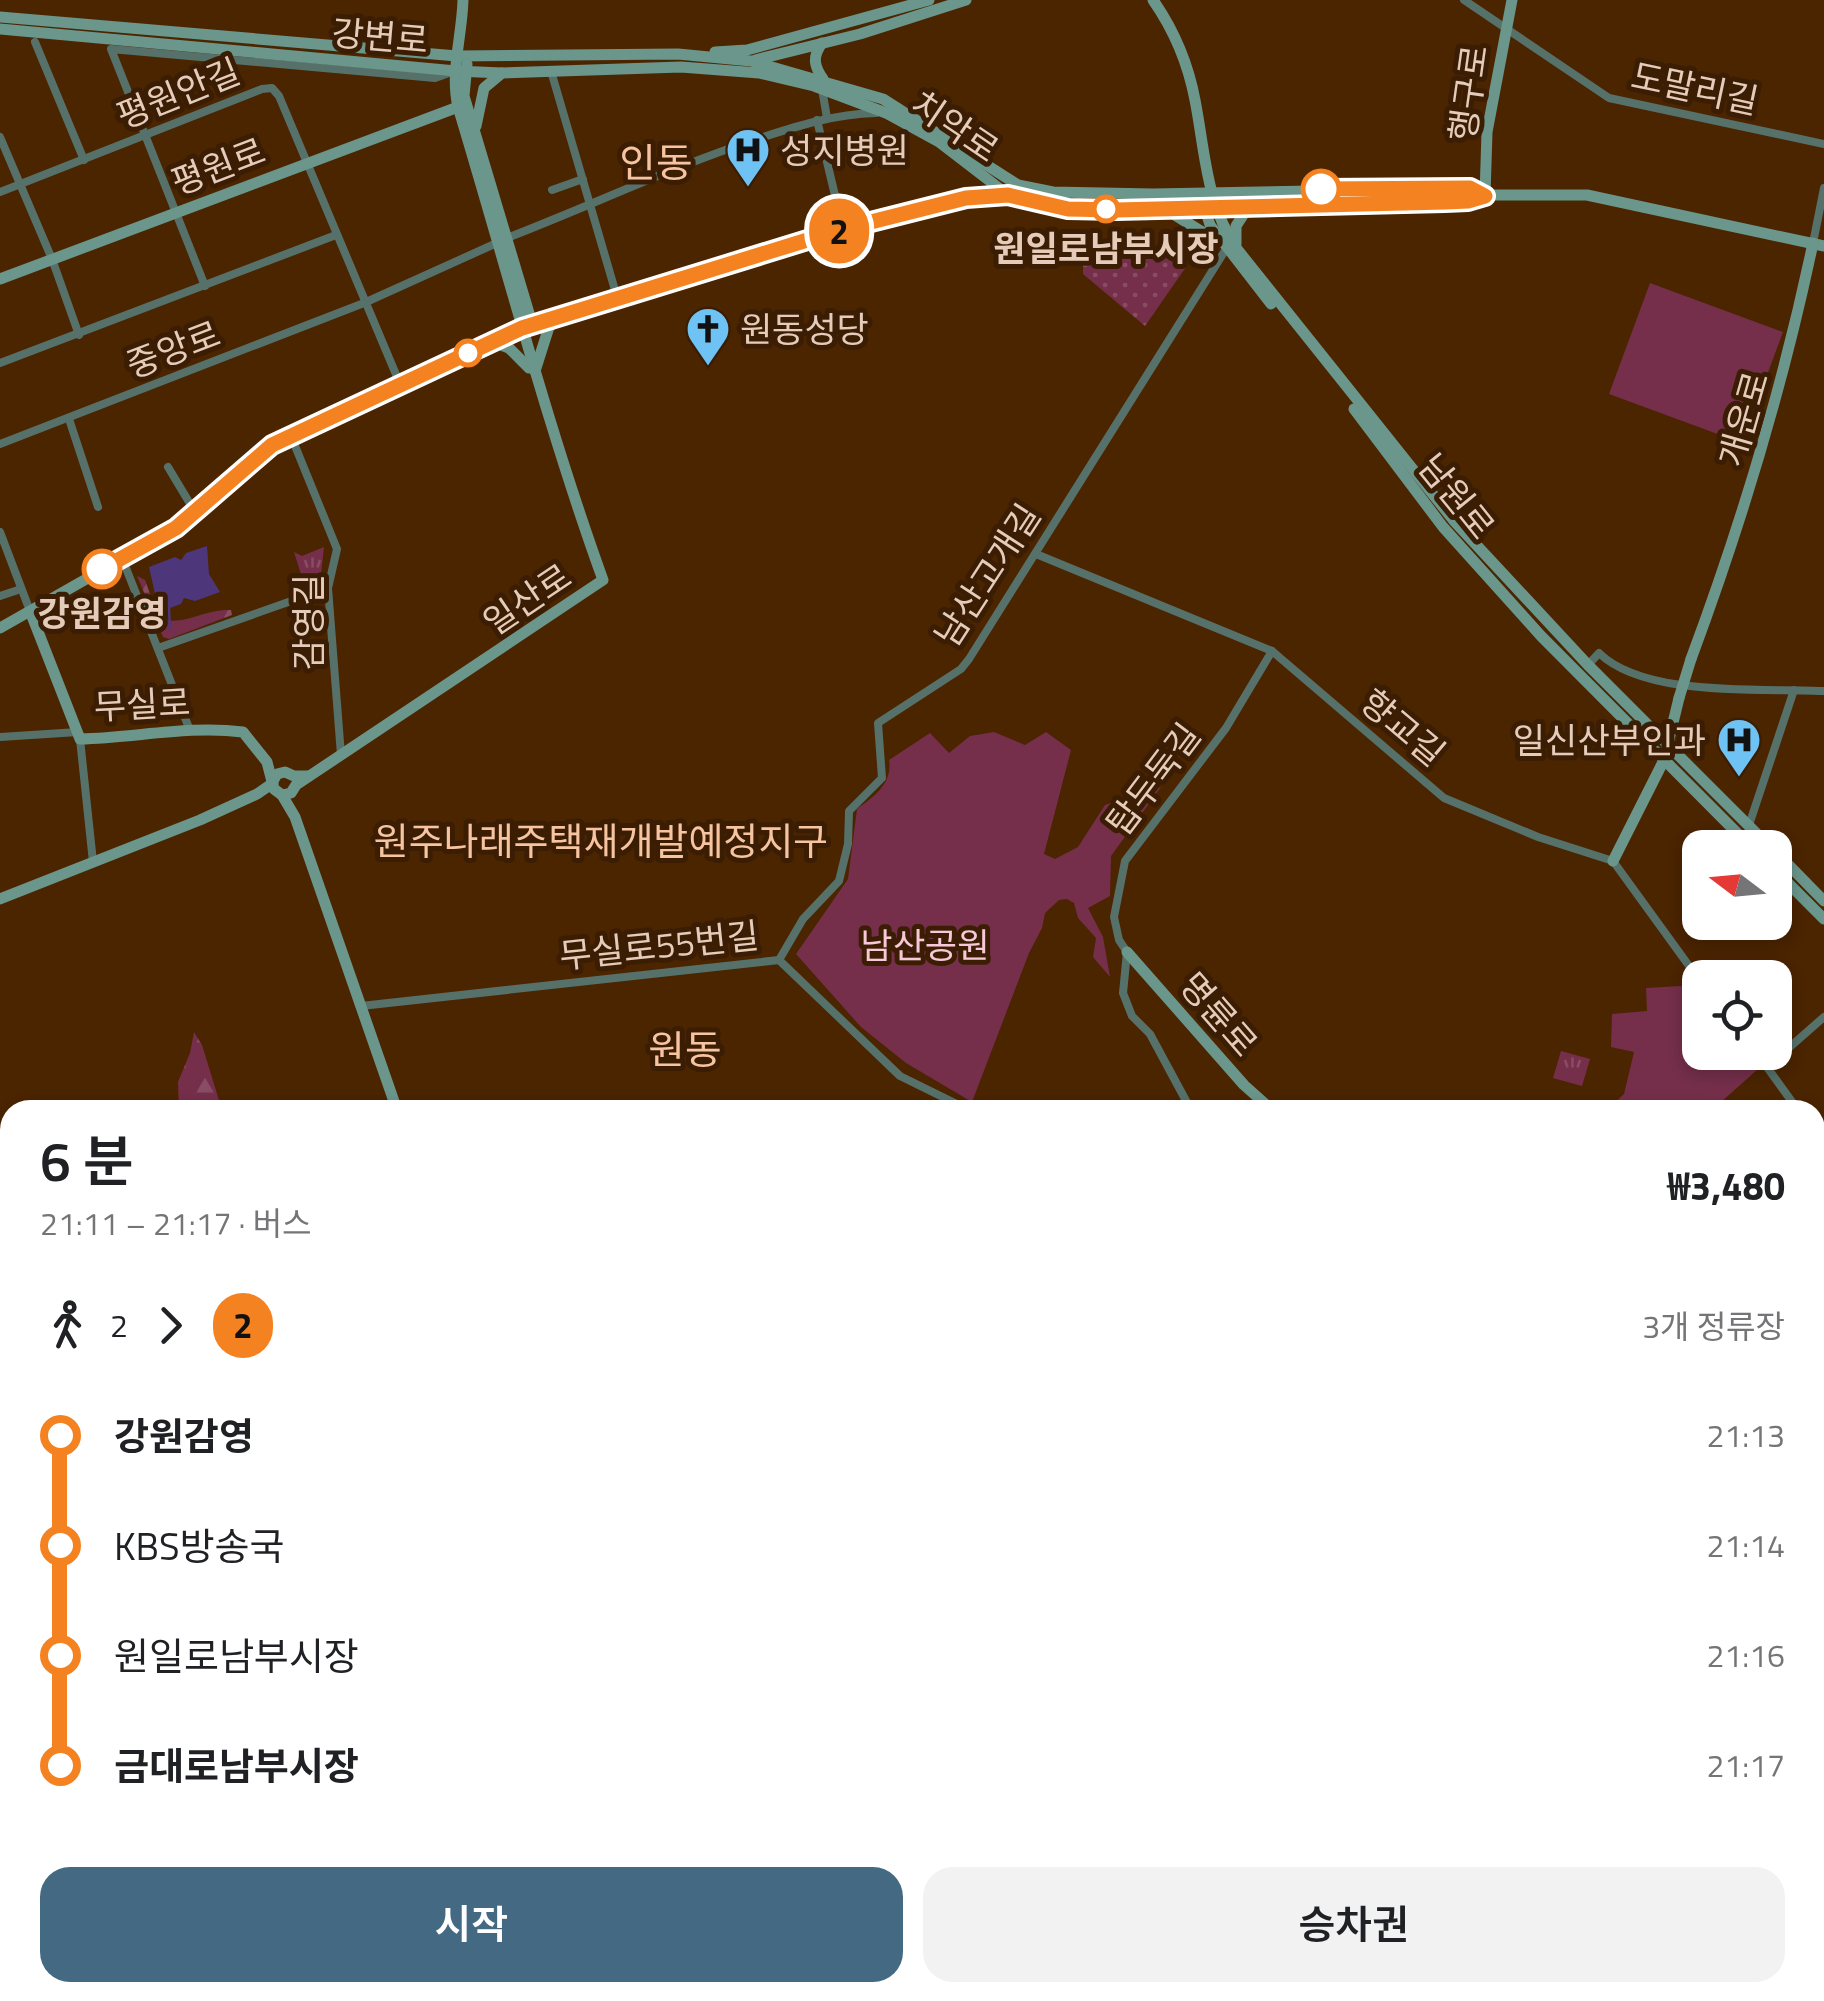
<!DOCTYPE html>
<html lang="ko">
<head>
<meta charset="utf-8">
<style>
	:root { --surface:#fff; --page:#f2f2f2; --text:#202124; --muted:#757577; --accent:#446982 }
	body { margin:0; font-family:"Titillium Web","Noto Sans KR",sans-serif; background:var(--page); color:var(--text); height:100vh; display:flex; flex-direction:column; font-size:38px; white-space:nowrap }
	* { box-sizing:border-box; margin:0 }
	p { font-size:32px; color:var(--muted) }
	.icon { flex:none; width:55px; height:55px; fill:none; stroke:currentColor; stroke-width:2; stroke-linecap:round; stroke-linejoin:round }
	.map { position:relative; flex:1; overflow:hidden }
	.panel { position:absolute; left:0px; top:1100px; width:1825px; height:902px; display:flex; flex-direction:column; background:var(--surface); border-radius:30px 30px 0 0; box-shadow:0 5px 15px #0003 }
	.panel>* { flex:none }
	.badge { padding:0 20px; border-radius:32px; font-size:35px; line-height:65px }
	.needle { width:65px; rotate:286deg }
	.controls { position:absolute; left:1682px; top:830px; display:grid; gap:20px }
	.controls a { display:grid; place-items:center; width:110px; height:110px; border-radius:20px; background:var(--surface); box-shadow:0 5px 15px #0003; font-size:50px }
	.map>.badge { position:absolute; translate:-50% -50%; box-shadow:0 0 0 5px #fff }
	.legs { display:flex; align-items:center; gap:15px; height:110px; padding:0 40px; font-size:32px }
	.legs p { margin-inline-start:auto }
	.summary { display:flex; align-items:center; justify-content:space-between; height:170px; padding:0 40px }
	h1 { font-size:55px; font-weight:600; line-height:75px }
	.button { display:flex; gap:20px; margin-top:auto; padding:20px 40px }
	.button a { flex:1; height:115px; border-radius:30px; background:var(--accent); color:#fff; font-size:40px; font-weight:600; line-height:115px; text-align:center }
	.button a+a { background:var(--page); color:var(--text) }
	ul { padding:0 40px; list-style:none }
	li { display:flex; align-items:center; gap:35px; height:110px; font-size:38px }
	li i { display:grid; place-items:center; width:15px; height:100%; margin:0 12px; background:currentColor }
	li i::after { content:''; width:25px; height:25px; margin:-12px; border:8px solid; border-radius:50%; background:var(--surface) }
	li p { margin-inline-start:auto }
	li:first-child i { background:linear-gradient(#0000 50%,currentColor 0) }
	li:last-child i { background:linear-gradient(currentColor 50%,#0000 0) }
	.map>svg:first-child { display:block }
</style>
</head>
<body>
<div class="map">
<svg width="1824" height="2001" viewBox="0 0 1824 2001">
	<defs>
		<pattern id="grass-tufts" width="24" height="20" patternUnits="userSpaceOnUse" patternTransform="scale(2.5)"><rect width="24" height="20" fill="#752f4b"/><path d="M3 7l-1-3M5 7V3M7 7l1-3M15 17l-1-3M17 17v-4M19 17l1-3" fill="none" stroke="#884c63"/></pattern>
		<pattern id="forest-firs" width="22" height="20" patternUnits="userSpaceOnUse" patternTransform="scale(2.5)"><rect width="22" height="20" fill="#752f4b"/><path d="M5 1l3.5 6h-7zM16 11l3.5 6h-7z" fill="#884c63"/></pattern>
		<pattern id="garden-dots" width="8" height="8" patternUnits="userSpaceOnUse" patternTransform="scale(2.5)"><rect width="8" height="8" fill="#752f4b"/><path d="M2 2h.1M6 6h.1" fill="none" stroke="#884c63" stroke-width="1.8" stroke-linecap="round"/></pattern>
	</defs>
	<rect width="100%" height="100%" fill="#4b2400"/>
	<g fill="url(#grass-tufts)">
		<polygon points="324,547 320,583 305,587 294,552 302,556"/>
		<polygon points="1561,1051 1590,1059 1582,1086 1553,1078"/>
	</g>
	<g fill="url(#forest-firs)">
		<path d="M137,576L145,580L159,619C188,626 202,609 231,610L232,615L169,639L163,637Z"/>
		<polygon points="194,1032 202,1045 222,1110 179,1110 178,1082 190,1053"/>
		<polygon points="10,1874 10,1992 83,1993 85,2001 0,2001 0,1910 7,1905 5,1876"/>
	</g>
	<g fill="#752f4b">
		<polygon points="1650,283 1783,332 1742,443 1609,394"/>
		<path d="M994,732L1025,745L1046,732L1071,750L1044,854L1055,859L1078,847L1105,805L1161,787L1111,856L1110,896L1088,908L1103,937L1110,977L1093,957L1096,938L1078,918L1074,903L1067,899L1059,900L1045,913L1042,928L1029,953L972,1102L906,1063L861,1027L796,954L848,879L857,809C874,797 893,783 889,760L930,733L949,753L970,736Z"/>
		<polygon points="1681,986 1690,998 1700,998 1700,1052 1750,1053 1758,1063 1757,1070 1712,1110 1607,1110 1624,1094 1634,1052 1611,1047 1612,1014 1647,1011 1646,988"/>
		<polygon points="1824,1447 1824,1995 1813,2001 1152,2001 1146,1993 1815,1992 1815,1453"/>
		<polygon points="0,1769 5,1770 10,1790 10,1874 5,1876 7,1906 0,1910"/>
	</g>
	<polygon fill="url(#garden-dots)" points="1083,253 1166,254 1186,267 1145,326 1083,274"/>
	<polygon fill="#4e367a" points="207,546 209,574 220,592 195,601 184,598 181,604 159,612 149,567 175,557 181,560 186,553"/>
	<g fill="none" stroke-linecap="round" stroke-linejoin="round">
		<polyline stroke="#4e367a" stroke-width="2.5" points="169,608 170,629"/>
		<g stroke="#56716a" stroke-width="8">
			<polyline points="1464,0 1609,98 1824,144"/>
			<polyline points="35,42 84,160"/>
			<polyline points="551,71 617,297"/>
			<polyline points="822,89 827,118"/>
			<polyline points="817,120 843,229"/>
			<polyline points="0,137 52,259 79,335"/>
			<polyline points="552,190 583,179"/>
			<polyline points="0,192 262,89 272,88 279,96 400,384"/>
			<path d="M507,238C590,206 672,167 757,139C797,126 834,114 876,113"/>
			<polyline points="1813,243 1824,188"/>
			<polyline points="205,286 111,49 435,78 452,72"/>
			<polyline points="0,363 336,235"/>
			<polyline points="69,419 98,507"/>
			<polyline points="291,436 337,549 328,588 341,755"/>
			<polyline points="0,444 364,303 499,242"/>
			<polyline points="168,467 195,512"/>
			<polyline points="0,532 30,611"/>
			<polyline points="1036,554 1272,651 1444,798 1538,837 1613,861 1700,981"/>
			<polyline points="122,558 189,728"/>
			<polyline points="0,596 21,589"/>
			<polyline points="158,648 328,588"/>
			<path d="M1588,665L1599,653C1645,698 1763,688 1824,691"/>
			<polyline points="0,737 78,732"/>
			<polyline points="80,739 93,862"/>
			<polyline points="1749,825 1794,690"/>
			<polyline points="779,960 803,919 839,881 848,844 849,811 882,778 878,723 961,669 969,659 1226,249"/>
			<polyline points="779,960 900,1076 969,1110"/>
			<polyline points="361,1006 779,960"/>
			<polyline points="1756,1052 1798,1110"/>
			<polyline points="1767,1067 1824,1017"/>
			<polyline points="1191,1110 1150,1034 1132,1016 1123,993 1127,952 1119,940 1114,917 1125,861 1226,728 1272,651"/>
			<polyline points="1815,1133 1824,1145"/>
			<polyline points="448,1992 455,2001"/>
			<polyline points="559,1992 566,2001"/>
			<polyline points="663,1992 669,2001"/>
			<polyline points="132,2001 133,1992"/>
			<polyline points="354,2001 365,1992"/>
		</g>
		<g stroke="#6a968b" stroke-width="11">
			<path d="M1153,0C1174,30 1188,63 1195,100C1205,151 1206,204 1237,249L1455,522L1588,665L1771,848"/>
			<polyline points="0,17 457,56 678,54 751,61 883,99 1018,185 1053,192 1153,194 1470,188 1485,195"/>
			<polyline points="0,29 456,71 502,73 681,67 759,73 814,86 886,113 939,142 1008,195 1069,209 1392,204 1468,201 1485,195 1587,195 1824,246"/>
			<path d="M822,43C812,57 814,66 823,79"/>
			<polyline points="715,52 747,50 929,0"/>
			<polyline points="755,60 860,34 966,0"/>
			<polyline points="467,64 464,96 529,313 522,328"/>
			<polyline points="476,126 484,88 502,73"/>
			<polyline points="1485,195 1487,132 1512,0"/>
			<polyline points="1202,199 1210,225 1271,304"/>
			<polyline points="1167,210 1215,240"/>
			<polyline points="1236,244 1236,226 1249,206"/>
			<polyline points="0,279 466,104"/>
			<polyline points="493,342 509,348 529,368"/>
			<polyline points="535,371 549,327 560,318"/>
			<polyline points="1354,409 1443,527 1541,636 1752,848"/>
			<path d="M30,611L80,739C135,738 188,725 243,732L267,762L274,789L282,795L295,817L397,1110"/>
			<polyline points="0,628 176,528 272,445 522,328 843,229 966,198 1008,195"/>
			<path d="M1691,659C1742,522 1783,386 1813,243"/>
			<polyline points="273,781 277,774 285,772 294,776 308,776"/>
			<path d="M282,795L291,793L296,785L603,580C547,425 506,266 458,107C450,72 462,36 463,0"/>
			<polyline points="1775,851 1824,901"/>
			<polyline points="1613,861 1664,760 1679,698"/>
			<polyline points="1775,870 1824,919"/>
			<polyline points="0,899 200,820 257,794 273,783"/>
			<polyline points="1127,952 1244,1085 1272,1110"/>
			<polyline points="0,1382 10,1387"/>
			<polyline points="1815,1441 1824,1435"/>
			<polyline points="0,1762 10,1763"/>
			<polyline points="845,1992 850,2001"/>
			<polyline points="1025,2001 1040,1992"/>
		</g>
		<polyline stroke="#6a968b" stroke-width="11" points="1679,698 1691,659"/>
	</g>
	<g fill="none" stroke-linecap="round" stroke-linejoin="round">
		<defs>
			<polyline id="line-1" points="102,569 176,528 272,445 522,328 843,229 966,198 1008,195 1068,209 1116,210 1445,202 1468,201 1485,196 1470,188 1321,189"/>
		</defs>
		<use href="#line-1" stroke="#fff" stroke-width="22"/>
		<use href="#line-1" stroke="#f58220" stroke-width="15"/>
	</g>
	<defs>
		<symbol id="hospital-pin" viewBox="-11 -11 22 30"><path d="M0 17L-7.5 6A9.5 9.5 0 1 1 7.5 6Z" fill="#6fc2f4" stroke="#3b1d04"/><path d="M-5-5h3v3.5h4V-5h3V5h-3V1.5h-4V5h-3Z" fill="#111"/></symbol>
		<symbol id="church-pin" viewBox="-11 -11 22 30"><path d="M0 17L-7.5 6A9.5 9.5 0 1 1 7.5 6Z" fill="#6fc2f4" stroke="#3b1d04"/><path d="M-1.2-6h2.4v3.5h3.3v2.4h-3.3V6h-2.4V-.1h-3.3v-2.4h3.3Z" fill="#111"/></symbol>
	</defs>
	<g fill-rule="evenodd">
		<use href="#hospital-pin" x="723" y="125" width="50" height="68"/>
		<use href="#church-pin" x="683" y="304" width="50" height="68"/>
		<use href="#hospital-pin" x="1714" y="715" width="50" height="68"/>
	</g>
	<g fill="#fff" stroke="#f58220" stroke-width="5">
		<circle cx="1321" cy="189" r="18"/>
		<circle cx="1106" cy="209" r="12"/>
		<circle cx="468" cy="353" r="12"/>
		<circle cx="102" cy="569" r="18"/>
	</g>
	<g text-anchor="middle" dominant-baseline="central" stroke-width="10" stroke-linejoin="round" paint-order="stroke">
		<g font-size="35" fill="#e5ccba" stroke="#3b1d04">
			<text transform="translate(380 36) rotate(5)">강변로</text>
			<text transform="translate(1695 88) rotate(12)">도말리길</text>
			<text transform="translate(178 93) rotate(-22)">평원안길</text>
			<text transform="translate(1468 93) rotate(-82)">행구로</text>
			<text transform="translate(955 126) rotate(34)">치악로</text>
			<text transform="translate(218 166) rotate(-21)">평원로</text>
			<text transform="translate(173 349) rotate(-21)">중앙로</text>
			<text transform="translate(1743 419) rotate(-74)">개운로</text>
			<text transform="translate(1457 496) rotate(51)">남원로</text>
			<text transform="translate(987 575) rotate(-57)">남산고개길</text>
			<text transform="translate(527 599) rotate(-34)">일산로</text>
			<text transform="translate(308 622) rotate(-90)">감영길</text>
			<text transform="translate(142 704) rotate(-3)">무실로</text>
			<text transform="translate(1403 727) rotate(40)">향교길</text>
			<text transform="translate(1153 779) rotate(-53)">탑두둑길</text>
			<text transform="translate(659 945) rotate(-6)">무실로55번길</text>
			<text transform="translate(1219 1014) rotate(49)">명륜로</text>
		</g>
		<g font-size="35" fill="#e5ccba" stroke="#3b1d04" text-anchor="start">
			<text x="780" y="150">성지병원</text>
			<text x="740" y="329">원동성당</text>
			<text x="1706" y="740" text-anchor="end">일신산부인과</text>
		</g>
		<g font-size="35" font-weight="bold" fill="#e5ccba" stroke="#3b1d04">
			<text x="1106" y="248">원일로남부시장</text>
			<text x="102" y="613">강원감영</text>
		</g>
		<g font-size="35" fill="#f7c8d7" stroke="#3b1d04">
			<text x="925" y="945">남산공원</text>
		</g>
		<g font-size="38" fill="#f6c4a0" stroke="#3b1d04">
			<text x="601" y="841">원주나래주택재개발예정지구</text>
		</g>
		<g font-size="40" fill="#f6c4a0" stroke="#3b1d04">
			<text x="656" y="162">인동</text>
			<text x="685" y="1049">원동</text>
		</g>
	</g>
</svg>
<div class="controls">
<a><svg class="needle" viewBox="-14 -14 28 28"><path d="M0-13l5 13h-10z" fill="#e53935"/><path d="M0 13l5-13h-10z" fill="#757577"/></svg></a>
<a><svg class="icon" aria-label="locate" viewBox="0 0 24 24"><circle cx="12" cy="12" r="6"/><path d="M12 2v4M12 18v4M2 12h4M18 12h4"/></svg></a>
</div>
<b class="badge" style="left:839px;top:231px;background:#f58220;color:#111">2</b>
<section class="panel">
<div class="summary"><div><h1>6 분</h1><p>21:11 – 21:17 · 버스</p></div><b>₩3,480</b></div>
<div class="legs"><svg class="icon" aria-label="walk" viewBox="0 0 24 24"><circle cx="13" cy="4" r="2"/><path d="M13 8l-2 6 4 7M11 14l-3 7M7 12l3-4h3l4 4"/></svg>2<svg class="icon" aria-label="forward" viewBox="0 0 24 24"><path d="M9 5l7 7-7 7"/></svg><b class="badge" style="background:#f58220;color:#111">2</b><p>3개 정류장</p></div>
<ul>
<li><i style="color:#f58220"></i><b>강원감영</b><p>21:13</p></li>
<li><i style="color:#f58220"></i><span>KBS방송국</span><p>21:14</p></li>
<li><i style="color:#f58220"></i><span>원일로남부시장</span><p>21:16</p></li>
<li><i style="color:#f58220"></i><b>금대로남부시장</b><p>21:17</p></li>
</ul>
<div class="button"><a>시작</a><a>승차권</a></div>
</section>
</div>
</body>
</html>
